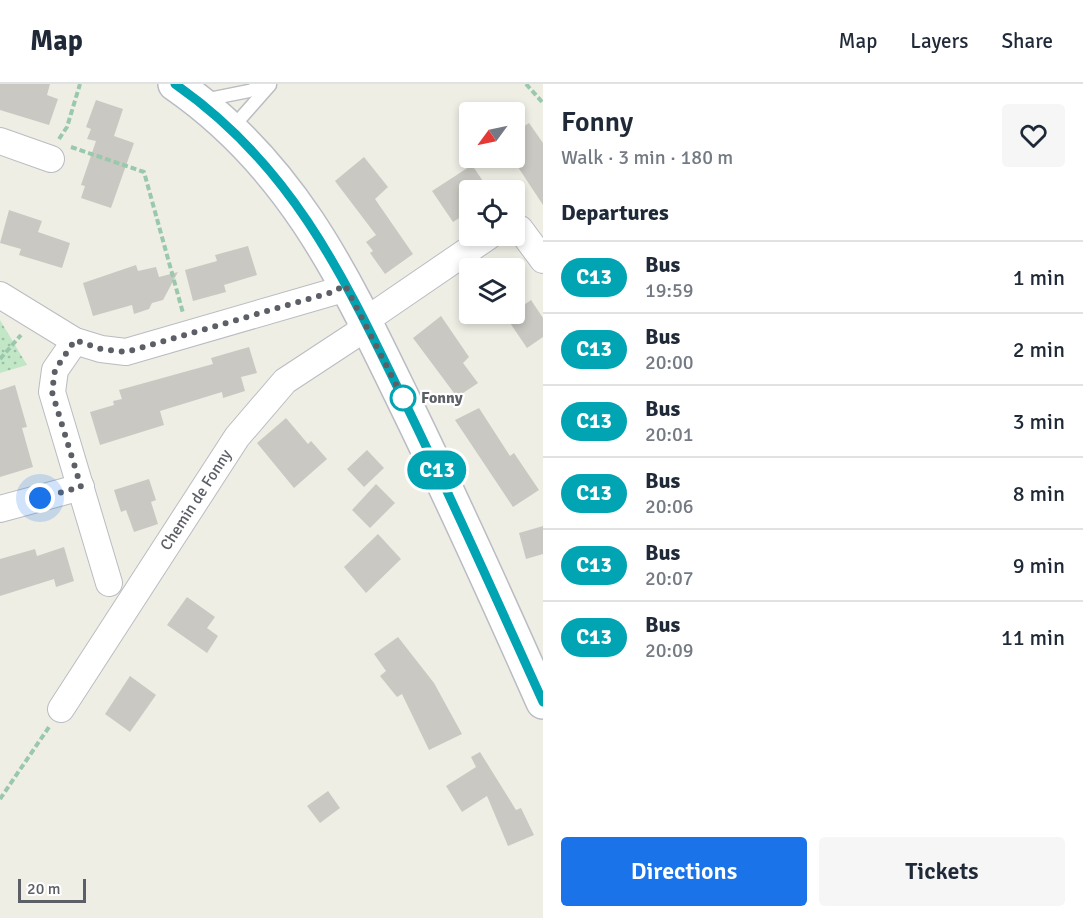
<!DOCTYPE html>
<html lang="en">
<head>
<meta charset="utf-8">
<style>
	:root { --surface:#fff; --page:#f6f6f7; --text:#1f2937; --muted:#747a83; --line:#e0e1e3; --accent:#1a73e8 }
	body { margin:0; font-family:Signika,sans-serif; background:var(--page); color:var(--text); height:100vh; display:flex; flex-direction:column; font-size:22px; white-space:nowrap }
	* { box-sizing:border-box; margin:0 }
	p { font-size:20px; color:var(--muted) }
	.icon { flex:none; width:33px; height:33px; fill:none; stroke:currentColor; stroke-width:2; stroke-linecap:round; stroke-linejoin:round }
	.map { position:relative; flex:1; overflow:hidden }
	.sheet { display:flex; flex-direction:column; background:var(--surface); width:540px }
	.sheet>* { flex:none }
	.badge { padding:0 12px; border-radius:20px; font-size:21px; line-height:39px }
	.needle { width:39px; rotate:237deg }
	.tools { position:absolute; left:459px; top:18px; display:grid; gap:12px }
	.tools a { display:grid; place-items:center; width:66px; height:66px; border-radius:6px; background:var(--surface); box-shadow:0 3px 9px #0003; font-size:30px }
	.scale { position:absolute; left:18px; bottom:15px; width:68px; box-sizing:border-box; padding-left:6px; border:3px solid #5c5f66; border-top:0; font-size:16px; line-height:21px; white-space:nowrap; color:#5c5f66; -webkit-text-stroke:4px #fff; paint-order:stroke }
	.you { position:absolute; width:30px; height:30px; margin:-15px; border:4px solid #fff; border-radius:50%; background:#1a73e8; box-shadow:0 0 0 9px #1a73e833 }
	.map>.badge { position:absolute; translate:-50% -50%; box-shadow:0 0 0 3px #fff }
	h2 { padding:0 18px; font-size:22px; line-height:54px }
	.round { display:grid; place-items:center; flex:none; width:63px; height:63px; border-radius:6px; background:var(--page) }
	.summary { display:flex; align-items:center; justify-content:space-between; height:102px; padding:0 18px }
	h1 { font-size:28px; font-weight:600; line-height:45px }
	.action { display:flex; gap:12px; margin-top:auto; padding:12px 18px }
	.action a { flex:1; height:69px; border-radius:6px; background:var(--accent); color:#fff; font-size:24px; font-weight:600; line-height:69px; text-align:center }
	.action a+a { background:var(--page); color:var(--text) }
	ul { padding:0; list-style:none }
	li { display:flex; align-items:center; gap:18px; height:72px; padding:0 18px; border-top:2px solid var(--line) }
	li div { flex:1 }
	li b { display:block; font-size:22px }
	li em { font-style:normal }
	li .badge { min-width:66px; font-weight:700; text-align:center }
	header { display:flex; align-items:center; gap:36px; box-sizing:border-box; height:84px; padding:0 30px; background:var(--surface); border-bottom:2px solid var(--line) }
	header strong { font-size:28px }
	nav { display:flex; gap:33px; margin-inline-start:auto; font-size:21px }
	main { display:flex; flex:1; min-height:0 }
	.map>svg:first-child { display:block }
</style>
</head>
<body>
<header>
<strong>Map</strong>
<nav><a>Map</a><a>Layers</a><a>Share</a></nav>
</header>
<main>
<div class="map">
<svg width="543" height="834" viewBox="0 0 543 834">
	<defs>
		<pattern id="grass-dots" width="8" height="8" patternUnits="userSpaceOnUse" patternTransform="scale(1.5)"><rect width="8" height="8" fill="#c1e7c6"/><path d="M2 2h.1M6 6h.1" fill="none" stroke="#a0bea5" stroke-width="1.8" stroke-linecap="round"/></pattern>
	</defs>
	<rect width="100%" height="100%" fill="#efeee5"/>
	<polygon fill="url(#grass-dots)" points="0,236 27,281 0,289"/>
	<g fill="#cac8c2">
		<polygon points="0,0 50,0 47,11 58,15 49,41 0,26"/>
		<polygon points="96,16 123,25 114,52 134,59 111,124 81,114 85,102 81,101 96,57 87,55 91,45 86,43"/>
		<polygon points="529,39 543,59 543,121 514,77 514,49"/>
		<polygon points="364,73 388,103 375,115 413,170 385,190 370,169 373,167 366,158 376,151 335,97"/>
		<polygon points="472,81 489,106 470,106 470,127 453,138 432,107"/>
		<polygon points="9,126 42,137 38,148 70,159 62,184 19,171 21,165 0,159"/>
		<polygon points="248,162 257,191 224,201 226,208 193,217 185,186 217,177 215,171"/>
		<polygon points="136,181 138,187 156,183 159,193 178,188 163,216 152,219 149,225 134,230 132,221 93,232 83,199"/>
		<polygon points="531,216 543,234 543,253 527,264 506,233"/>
		<polygon points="441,232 469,273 463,279 478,299 457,313 413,254"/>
		<polygon points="249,263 257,289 241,293 245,307 223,314 222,308 160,327 164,341 100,361 90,328 114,321 113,317 122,315 119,306 213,280 211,274"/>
		<polygon points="15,301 27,343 22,344 33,383 0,393 0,306"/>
		<polygon points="479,324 510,372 514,369 539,406 513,423 455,336"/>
		<polygon points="286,334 308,360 311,357 327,375 294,404 257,359"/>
		<polygon points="367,366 384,384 364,403 347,385"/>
		<polygon points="149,395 156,416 151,418 158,440 134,448 126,426 121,428 114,406"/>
		<polygon points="376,400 395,419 370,444 352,426"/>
		<polygon points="543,442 543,470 526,475 519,449"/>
		<polygon points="378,450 401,475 366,509 344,483"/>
		<polygon points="64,463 74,497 56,503 54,495 0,512 0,475 35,465 37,472"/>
		<polygon points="187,513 215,533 207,544 218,552 207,569 167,541"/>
		<polygon points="398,553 434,599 462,650 429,666 402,610 397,613 380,592 386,587 374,570"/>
		<polygon points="130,592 156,611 130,648 105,630"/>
		<polygon points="480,668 516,726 521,724 534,751 508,762 487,712 462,728 446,702 476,683 471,673"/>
		<polygon points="328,707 340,724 320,739 307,722"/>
	</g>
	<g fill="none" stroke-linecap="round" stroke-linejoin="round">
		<defs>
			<g id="lane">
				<polyline points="204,16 249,7 267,0"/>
				<polyline points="232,44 270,1"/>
			</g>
			<g id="street">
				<polyline points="0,57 51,75"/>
				<polyline points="514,145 520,145 543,176"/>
				<polyline points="0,211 75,257 101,265 126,268 333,208 345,201"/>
				<polyline points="75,257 55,286 52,308 109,499"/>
				<polyline points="0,425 81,403"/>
				<polyline points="61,625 237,353 285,297 355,251 375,230 489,152"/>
			</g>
			<path id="secondary" d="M175,0C296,84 347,200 410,329C456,424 500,521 543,618"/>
		</defs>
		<use href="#lane" stroke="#b9bcc1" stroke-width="15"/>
		<use href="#street" stroke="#b9bcc1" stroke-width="28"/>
		<use href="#secondary" stroke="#babcc3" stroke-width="36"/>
		<g stroke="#9ac8ad" stroke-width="4" stroke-dasharray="6 3" stroke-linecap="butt">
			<polyline points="526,0 543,19"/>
			<polyline points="59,55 67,43 80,0"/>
			<polyline points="71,63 144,88 183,229"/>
			<polyline points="0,275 21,251"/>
			<polyline points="0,715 49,643"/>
		</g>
		<use href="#lane" stroke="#fff" stroke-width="12"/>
		<use href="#street" stroke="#fff" stroke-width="26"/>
		<use href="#secondary" stroke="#fff" stroke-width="33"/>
	</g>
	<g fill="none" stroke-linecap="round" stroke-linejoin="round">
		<defs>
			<path id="line" d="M175,0C296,84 347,200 410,329C456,424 499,521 543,618"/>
		</defs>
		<use href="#line" stroke="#fff" stroke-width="14"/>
		<use href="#line" stroke="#00a4b2" stroke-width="9"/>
		<polyline stroke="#5c5f66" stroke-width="6" stroke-dasharray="0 10.8" points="40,414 81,403 52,308 55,286 75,256 101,265 126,268 333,208 345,201 403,314"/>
	</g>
	<circle fill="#fff" stroke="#00a4b2" stroke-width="3" cx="403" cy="314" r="12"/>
	<g text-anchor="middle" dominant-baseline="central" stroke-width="4.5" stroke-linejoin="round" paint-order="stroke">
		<g font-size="16" font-weight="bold" fill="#5c5f66" stroke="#fff" text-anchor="start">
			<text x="421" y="314">Fonny</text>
		</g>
		<g font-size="16" fill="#5c5f66" stroke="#fff">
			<text transform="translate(196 416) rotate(-57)">Chemin de Fonny</text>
		</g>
	</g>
</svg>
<div class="tools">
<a><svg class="needle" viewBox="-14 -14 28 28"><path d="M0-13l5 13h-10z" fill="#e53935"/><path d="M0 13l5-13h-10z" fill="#747a83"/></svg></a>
<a><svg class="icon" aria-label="locate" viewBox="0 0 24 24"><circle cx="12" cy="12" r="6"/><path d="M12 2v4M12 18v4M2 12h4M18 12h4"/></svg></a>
<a><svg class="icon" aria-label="layers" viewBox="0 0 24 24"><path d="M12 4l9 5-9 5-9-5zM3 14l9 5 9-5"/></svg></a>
</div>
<div class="scale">20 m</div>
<div class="you" style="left:40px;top:414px"></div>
<b class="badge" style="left:437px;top:386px;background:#00a4b2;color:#fff">C13</b>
</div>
<section class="sheet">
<div class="summary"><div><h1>Fonny</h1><p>Walk · 3 min · 180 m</p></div><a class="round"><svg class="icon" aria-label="heart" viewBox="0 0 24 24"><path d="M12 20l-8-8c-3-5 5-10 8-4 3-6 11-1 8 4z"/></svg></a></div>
<h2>Departures</h2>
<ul>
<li><span class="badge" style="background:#00a4b2;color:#fff">C13</span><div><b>Bus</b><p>19:59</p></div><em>1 min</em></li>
<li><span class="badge" style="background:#00a4b2;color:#fff">C13</span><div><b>Bus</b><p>20:00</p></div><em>2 min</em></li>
<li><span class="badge" style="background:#00a4b2;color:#fff">C13</span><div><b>Bus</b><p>20:01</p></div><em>3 min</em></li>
<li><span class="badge" style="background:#00a4b2;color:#fff">C13</span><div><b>Bus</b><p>20:06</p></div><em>8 min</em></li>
<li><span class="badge" style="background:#00a4b2;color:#fff">C13</span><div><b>Bus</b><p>20:07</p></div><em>9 min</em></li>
<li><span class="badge" style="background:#00a4b2;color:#fff">C13</span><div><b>Bus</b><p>20:09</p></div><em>11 min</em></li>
</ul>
<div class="action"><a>Directions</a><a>Tickets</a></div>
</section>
</main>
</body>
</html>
